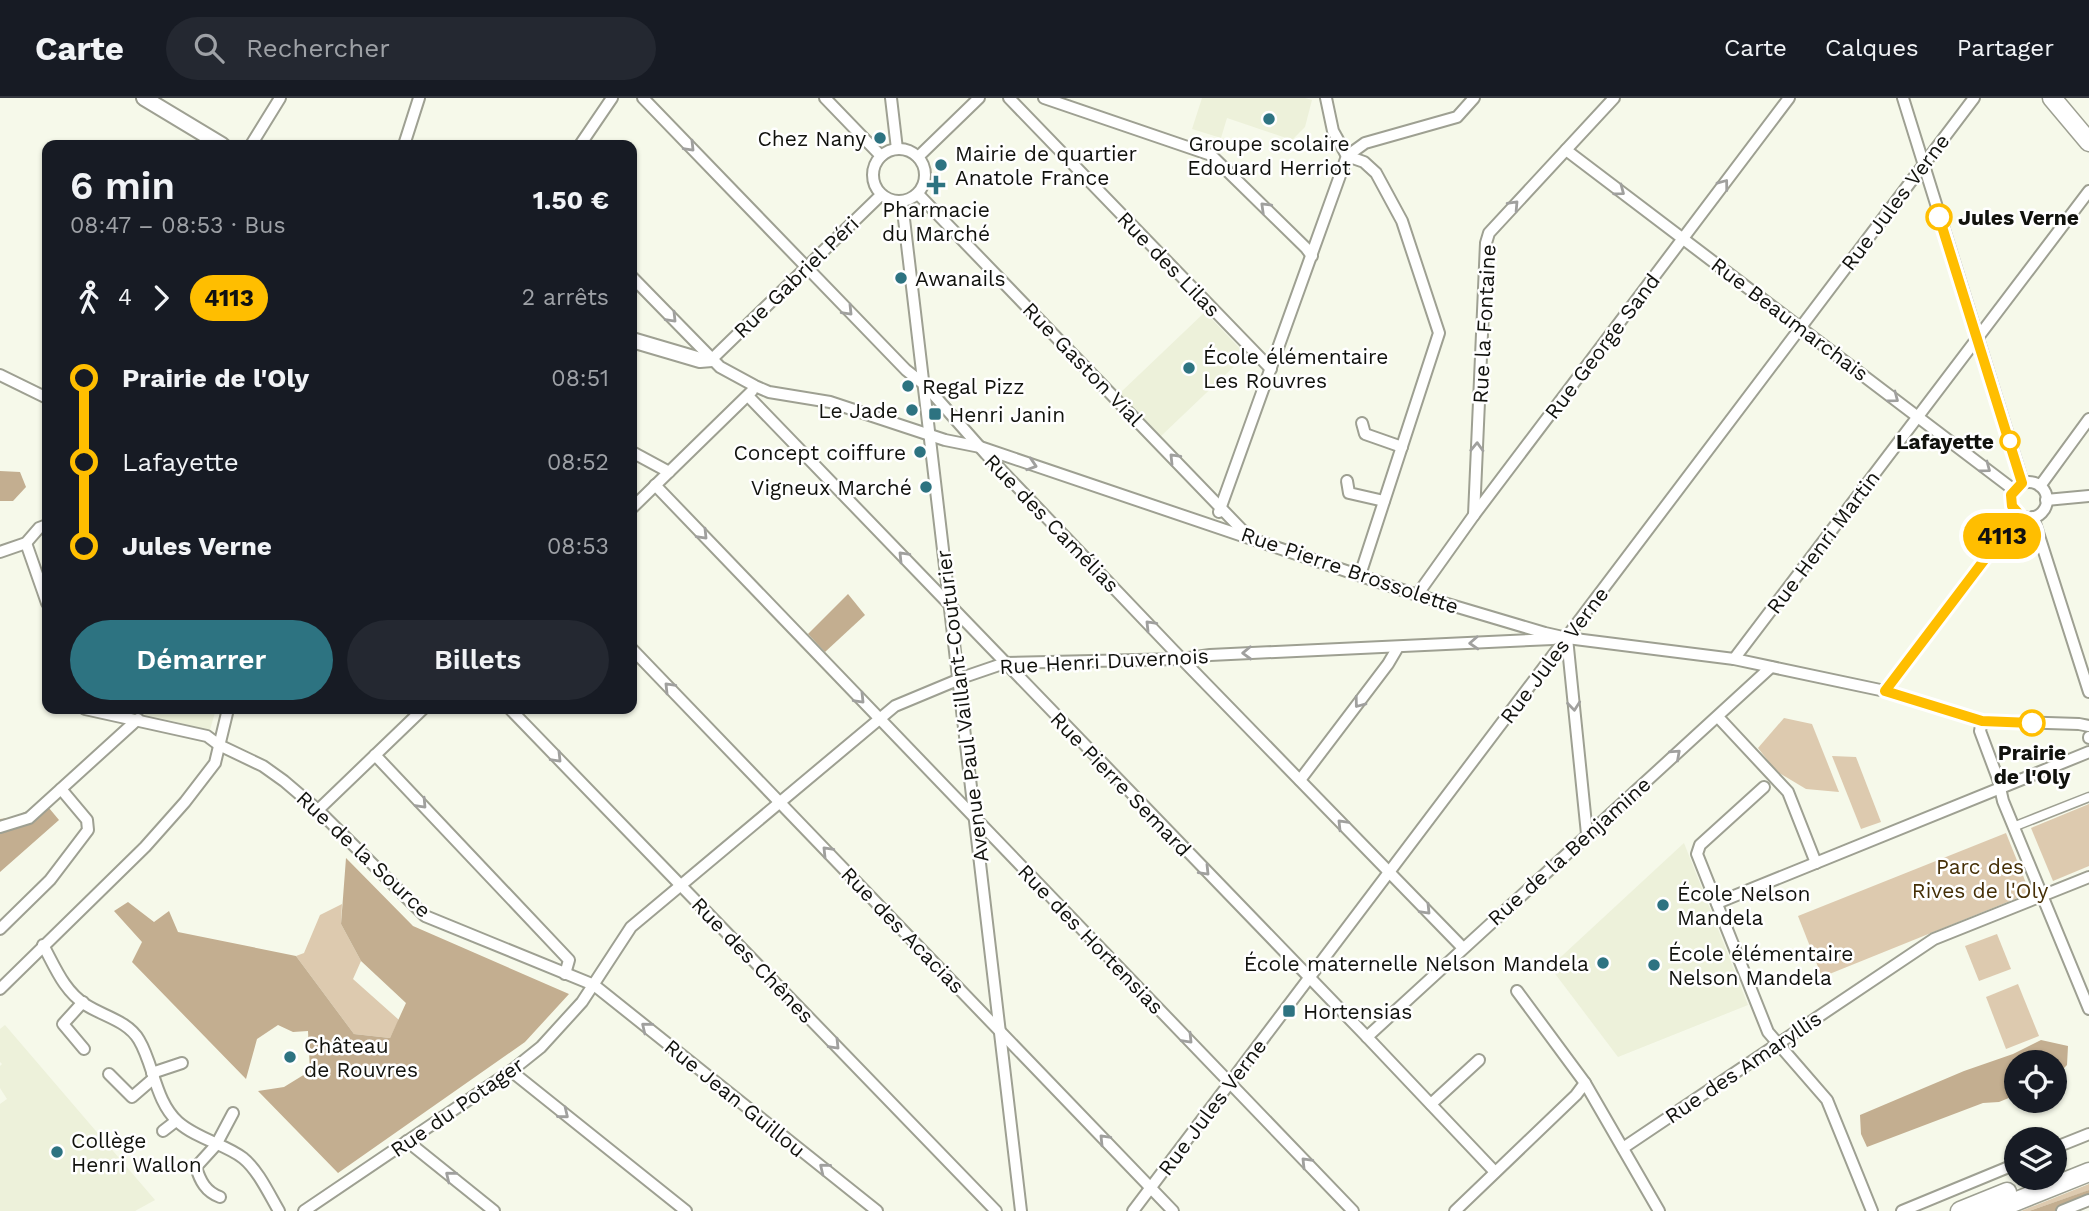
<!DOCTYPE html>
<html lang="fr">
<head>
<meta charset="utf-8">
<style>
	:root { --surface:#171b24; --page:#242831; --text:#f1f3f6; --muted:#9ea1a6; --line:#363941; --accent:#2d7381 }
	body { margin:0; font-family:"Work Sans",sans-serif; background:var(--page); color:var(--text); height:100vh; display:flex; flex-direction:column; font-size:26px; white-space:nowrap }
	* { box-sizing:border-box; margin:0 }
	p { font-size:23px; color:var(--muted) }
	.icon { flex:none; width:38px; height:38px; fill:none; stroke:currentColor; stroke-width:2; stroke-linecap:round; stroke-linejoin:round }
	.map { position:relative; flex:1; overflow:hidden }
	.details { position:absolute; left:42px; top:42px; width:595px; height:574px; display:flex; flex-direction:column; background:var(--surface); border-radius:14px; box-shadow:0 2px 5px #0004 }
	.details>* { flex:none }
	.badge { padding:0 14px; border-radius:23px; font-size:24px; line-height:46px }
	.tools { position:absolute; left:2004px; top:952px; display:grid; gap:14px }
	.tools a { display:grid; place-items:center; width:63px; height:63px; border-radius:50%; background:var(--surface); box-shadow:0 2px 5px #0004; font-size:35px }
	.map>.badge { position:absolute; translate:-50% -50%; box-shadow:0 0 0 4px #fff }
	.legs { display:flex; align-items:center; gap:10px; height:77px; padding:0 28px; font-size:23px }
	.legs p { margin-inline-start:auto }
	.summary { display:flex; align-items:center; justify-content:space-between; height:119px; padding:0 28px }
	h1 { font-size:38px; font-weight:600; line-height:52px }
	.primary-button { display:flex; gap:14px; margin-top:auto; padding:14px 28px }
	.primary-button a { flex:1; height:80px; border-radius:42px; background:var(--accent); color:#fff; font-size:28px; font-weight:600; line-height:80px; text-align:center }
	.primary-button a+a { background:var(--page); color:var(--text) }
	ul { padding:0 28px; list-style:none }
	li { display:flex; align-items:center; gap:24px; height:84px; font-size:26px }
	li i { display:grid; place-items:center; width:10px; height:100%; margin:0 9px; background:currentColor }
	li i::after { content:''; width:18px; height:18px; margin:-9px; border:5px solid; border-radius:50%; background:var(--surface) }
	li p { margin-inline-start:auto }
	li:first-child i { background:linear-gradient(#0000 50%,currentColor 0) }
	li:last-child i { background:linear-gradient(currentColor 50%,#0000 0) }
	header { display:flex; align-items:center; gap:42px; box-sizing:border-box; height:98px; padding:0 35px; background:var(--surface); border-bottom:2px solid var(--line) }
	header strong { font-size:33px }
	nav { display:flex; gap:38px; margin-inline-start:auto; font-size:24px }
	.search { width:490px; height:63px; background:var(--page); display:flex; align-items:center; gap:18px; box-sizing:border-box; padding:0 24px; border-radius:38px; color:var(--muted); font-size:26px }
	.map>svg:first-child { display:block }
</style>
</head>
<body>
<header>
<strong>Carte</strong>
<div class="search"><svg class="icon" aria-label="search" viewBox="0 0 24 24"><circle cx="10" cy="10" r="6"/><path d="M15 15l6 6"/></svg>Rechercher</div>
<nav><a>Carte</a><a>Calques</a><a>Partager</a></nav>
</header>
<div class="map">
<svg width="2089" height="1113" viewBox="0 0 2089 1113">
	<rect width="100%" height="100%" fill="#f6f9ea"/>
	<g fill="#edf1da">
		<polygon points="1202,0 1305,0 1312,2 1305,29 1292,42 1227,20 1221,40 1192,31"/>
		<polygon points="1205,214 1246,257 1161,338 1120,295"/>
		<polygon points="120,611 216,611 210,632"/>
		<polygon points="1684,745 1748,907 1618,959 1550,869"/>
		<polygon points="5,927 155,1102 135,1113 0,1113 0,1006 7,1001 0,990 0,968 2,966 0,964 0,931"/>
	</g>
	<g fill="#ddcaaf">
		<polygon points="1784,620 1812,626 1839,694 1806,691 1776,673 1758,650"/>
		<polygon points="1832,658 1856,659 1881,724 1861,731"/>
		<polygon points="2089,706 2089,768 2053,783 2031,730"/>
		<polygon points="2006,735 2030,795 1822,879 1798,818"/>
		<polygon points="342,806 341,826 361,863 353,881 399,922 390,940 354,936 296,858 304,855 320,817"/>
		<polygon points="1997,836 2011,871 1979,883 1965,848"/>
		<polygon points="2018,886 2039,938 2006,951 1986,899"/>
		<polygon points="2089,1086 2089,1092 2084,1094 2029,1113 2021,1113"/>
	</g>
	<g fill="#c3ae90">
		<polygon points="0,373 20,374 26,389 13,403 0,403"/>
		<polygon points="848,496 865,517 825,554 808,536"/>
		<polygon points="44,704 59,722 0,774 0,721 15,719"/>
		<polygon points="346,760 413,828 569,896 525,944 338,1075 258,993 284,989 310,973 308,933 293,934 278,927 257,941 246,981 132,864 142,844 114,813 128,804 154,824 169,813 178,834 296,858 354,936 390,940 406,905 361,863 341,826"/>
		<polygon points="2041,942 2068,948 2067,967 2055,979 2054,964 2016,964 2016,997 1999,1004 1983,1005 1867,1049 1861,1036 1860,1017 1964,973 2013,956"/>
		<polygon points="2089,1092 2089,1099 2055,1113 2029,1113"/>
	</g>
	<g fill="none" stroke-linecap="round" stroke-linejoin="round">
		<defs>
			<polyline id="pedestrian" points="2013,729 2089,699"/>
			<g id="minor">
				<polyline points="643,0 906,272 925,287 986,356 1174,553 1463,850"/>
				<polyline points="825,0 881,58"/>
				<polyline points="891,0 897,51"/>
				<polyline points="1009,0 1271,271"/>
				<polyline points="1044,0 1211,57 1306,150 1312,158"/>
				<polyline points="1326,0 1333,33 1347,58"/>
				<polyline points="1903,0 2023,385"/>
				<polyline points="251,47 280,0"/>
				<polyline points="404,47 419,0"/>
				<polyline points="580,47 612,0"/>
				<circle cx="899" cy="77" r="26"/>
				<polyline points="1566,52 2014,392"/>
				<polyline points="1347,58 1364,64 1376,75 1402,123 1439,235 1360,477"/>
				<polyline points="1347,58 1365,45 1457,19 1474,0"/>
				<polyline points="918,59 979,0"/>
				<polyline points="918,96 1245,435"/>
				<polyline points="902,104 1021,1113"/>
				<polyline points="632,179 720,269 755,288 769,294 830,304 945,342 980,349 1417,497 1545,535 1567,540 1734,561 1885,593 1982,623 2079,626 2089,628"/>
				<polyline points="712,261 881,97"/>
				<polyline points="0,277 47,300"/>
				<polyline points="748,298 1367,939 1495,1074"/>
				<polyline points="1362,325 1365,336 1402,349"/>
				<polyline points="632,354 669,374"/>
				<polyline points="1347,383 1349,395 1384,403"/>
				<circle cx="2029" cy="402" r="18"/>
				<polyline points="655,387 1353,1113"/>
				<polyline points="2040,388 2089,321"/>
				<polyline points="2046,402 2089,398"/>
				<polyline points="632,410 752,293"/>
				<polyline points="1219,414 1347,58"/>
				<polyline points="1474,417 1486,145 1489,135 1614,0"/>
				<polyline points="2033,419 2089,594"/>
				<polyline points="26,445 47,505"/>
				<polyline points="0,454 26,445 39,430 47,427"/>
				<polyline points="1417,497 1474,417 1789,0"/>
				<polyline points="1567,540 1587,736"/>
				<polyline points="632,551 1173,1113"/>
				<polyline points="1734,561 2089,93"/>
				<polyline points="1885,593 2019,417"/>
				<polyline points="85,611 207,638 219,647 263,668 284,683 318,712 425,818 594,887 877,1113"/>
				<polyline points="510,611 996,1113"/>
				<polyline points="1718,619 1788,694 1816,765"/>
				<polyline points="1982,623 1980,633 1998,681 2003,703 2089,911"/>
				<polyline points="2089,639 2089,640"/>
				<polyline points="375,657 569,862 565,876"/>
				<polyline points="1300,682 1388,566 1398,549"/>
				<polyline points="1764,689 1700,747 1697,756 1768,934 1827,1002 1872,1113"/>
				<polyline points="318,712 423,611"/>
				<polyline points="0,729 29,720 138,621"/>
				<polyline points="1717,805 2089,654"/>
				<polyline points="0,831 50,782 88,732 87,722 61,691"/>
				<path d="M43,847C55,869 64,893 86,907C103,918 128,923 139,942C154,967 155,1003 178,1024C197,1041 225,1046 243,1060C258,1072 269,1096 279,1113"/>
				<polyline points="0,891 145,749 185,704 215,665 228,611"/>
				<polyline points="1517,893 1585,985"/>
				<polyline points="83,904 63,926 84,951"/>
				<polyline points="1367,939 1771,569"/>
				<polyline points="511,973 686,1113"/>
				<polyline points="152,975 182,965"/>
				<polyline points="109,976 132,999 154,980"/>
				<polyline points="1431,1006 1479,962"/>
				<polyline points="163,1033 176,1023"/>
				<polyline points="407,1043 494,1113"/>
				<polyline points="1623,1050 1934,841 2089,779"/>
				<polyline points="2054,1050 2089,1036"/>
				<path d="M220,1099C206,1094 200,1083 196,1069L216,1047L233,1015"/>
				<polyline points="304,1113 511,973 541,949 582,904 631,829 895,608 967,578 1005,565 1181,561 1210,557 1553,541"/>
				<polyline points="1133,1113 1974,0"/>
				<polyline points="1455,1113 1576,997 1585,985 1659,1113"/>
				<polyline points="1902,1113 2016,1066"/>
				<polyline points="2062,1113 2089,1102"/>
			</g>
			<g id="tertiary">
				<polyline points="144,0 222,47"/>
				<polyline points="632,242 700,262 712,261"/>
			</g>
			<g id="primary">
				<polyline points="2052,0 2089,44"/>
				<polyline points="1960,1113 2007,1094"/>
				<polyline points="1992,1113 2089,1074"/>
			</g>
		</defs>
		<use href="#pedestrian" stroke="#9ea092" stroke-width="11"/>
		<use href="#minor" stroke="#9ea092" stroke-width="14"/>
		<use href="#tertiary" stroke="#9ea092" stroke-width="18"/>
		<use href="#primary" stroke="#9ea092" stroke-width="21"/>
		<use href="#pedestrian" stroke="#fff" stroke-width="8"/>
		<use href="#minor" stroke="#fff" stroke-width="10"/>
		<use href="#tertiary" stroke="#fff" stroke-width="14"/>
		<use href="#primary" stroke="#fff" stroke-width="18"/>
	</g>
	<defs><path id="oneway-chevron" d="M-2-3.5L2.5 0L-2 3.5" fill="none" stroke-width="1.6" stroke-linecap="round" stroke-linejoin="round" transform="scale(1.75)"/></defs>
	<g stroke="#a0a09e">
		<use href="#oneway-chevron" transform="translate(690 49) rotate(46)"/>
		<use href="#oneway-chevron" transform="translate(1724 86) rotate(-53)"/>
		<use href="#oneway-chevron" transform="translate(1620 93) rotate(37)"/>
		<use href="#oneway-chevron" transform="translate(1514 107) rotate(-47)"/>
		<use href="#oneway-chevron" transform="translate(1265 109) rotate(-136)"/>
		<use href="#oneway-chevron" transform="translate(848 213) rotate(46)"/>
		<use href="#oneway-chevron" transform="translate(672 220) rotate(46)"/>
		<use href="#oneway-chevron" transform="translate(1894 300) rotate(37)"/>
		<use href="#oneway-chevron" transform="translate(1477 349) rotate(-88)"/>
		<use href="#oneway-chevron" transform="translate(1174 360) rotate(-134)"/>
		<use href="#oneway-chevron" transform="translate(1032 367) rotate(18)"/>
		<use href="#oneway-chevron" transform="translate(1986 370) rotate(37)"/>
		<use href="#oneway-chevron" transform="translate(703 437) rotate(46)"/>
		<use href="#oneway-chevron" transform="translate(903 458) rotate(-134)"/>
		<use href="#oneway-chevron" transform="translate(1150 527) rotate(-134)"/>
		<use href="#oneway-chevron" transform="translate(1474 545) rotate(177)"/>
		<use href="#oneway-chevron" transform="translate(1247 555) rotate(178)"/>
		<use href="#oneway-chevron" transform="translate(669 589) rotate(-134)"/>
		<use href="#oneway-chevron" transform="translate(860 601) rotate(46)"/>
		<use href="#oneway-chevron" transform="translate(1359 605) rotate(127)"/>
		<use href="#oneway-chevron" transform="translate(1574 608) rotate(84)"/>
		<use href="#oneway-chevron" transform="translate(1676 656) rotate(-42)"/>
		<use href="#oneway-chevron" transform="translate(557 660) rotate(46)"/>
		<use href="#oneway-chevron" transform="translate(422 706) rotate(47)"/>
		<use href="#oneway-chevron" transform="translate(1342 726) rotate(-134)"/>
		<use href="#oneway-chevron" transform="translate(827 753) rotate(-134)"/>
		<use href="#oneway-chevron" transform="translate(1205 773) rotate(46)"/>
		<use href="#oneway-chevron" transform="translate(1426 812) rotate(46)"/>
		<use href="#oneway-chevron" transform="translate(646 929) rotate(-141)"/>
		<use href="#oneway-chevron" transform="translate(1188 941) rotate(46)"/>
		<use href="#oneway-chevron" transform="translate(835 947) rotate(46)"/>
		<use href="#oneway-chevron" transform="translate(564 1016) rotate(39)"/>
		<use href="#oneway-chevron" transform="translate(1104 1041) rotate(-134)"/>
		<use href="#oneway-chevron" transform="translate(1306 1064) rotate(-134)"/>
		<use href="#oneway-chevron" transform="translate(824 1070) rotate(-141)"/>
		<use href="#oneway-chevron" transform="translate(450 1078) rotate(-141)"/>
	</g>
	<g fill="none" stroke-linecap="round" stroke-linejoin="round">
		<defs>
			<polyline id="line-1" points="1939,119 2022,385 2011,397 2012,408 2019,416 1885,593 1982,623 2032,625"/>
		</defs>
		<use href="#line-1" stroke="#fff" stroke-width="16"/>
		<use href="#line-1" stroke="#ffbe00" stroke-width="10"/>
	</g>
	<g fill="#2d7381" stroke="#fff" stroke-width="2.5">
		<circle cx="1269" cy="21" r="7"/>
		<circle cx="880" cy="40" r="7"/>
		<circle cx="941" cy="67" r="7"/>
		<path d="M932.5 76.5h7v7h7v7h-7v7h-7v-7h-7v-7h7z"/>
		<circle cx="901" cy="180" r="7"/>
		<circle cx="1189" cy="270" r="7"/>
		<circle cx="908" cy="288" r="7"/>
		<circle cx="912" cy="312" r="7"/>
		<rect x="928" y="309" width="14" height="14" rx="3.5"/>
		<circle cx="920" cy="354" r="7"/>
		<circle cx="926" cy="389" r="7"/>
		<circle cx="1663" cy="807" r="7"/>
		<circle cx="1603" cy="865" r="7"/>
		<circle cx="1654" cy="867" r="7"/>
		<rect x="1282" y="906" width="14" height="14" rx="3.5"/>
		<circle cx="290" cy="959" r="7"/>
		<circle cx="57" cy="1054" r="7"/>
	</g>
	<g fill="#fff" stroke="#ffbe00" stroke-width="3.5">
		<circle cx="1939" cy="119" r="12"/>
		<circle cx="2010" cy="343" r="9"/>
		<circle cx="2032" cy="625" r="12"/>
	</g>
	<g text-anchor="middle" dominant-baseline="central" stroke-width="5" stroke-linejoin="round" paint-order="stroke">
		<g font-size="21" fill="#11120d" stroke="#fff" text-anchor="start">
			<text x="866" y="40" text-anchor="end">Chez Nany</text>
			<text x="1269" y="45" text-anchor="middle">Groupe scolaire<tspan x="1269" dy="24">Edouard Herriot</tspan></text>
			<text x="955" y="55">Mairie de quartier<tspan x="955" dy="24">Anatole France</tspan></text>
			<text x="936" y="111" text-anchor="middle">Pharmacie<tspan x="936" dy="24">du Marché</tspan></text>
			<text x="915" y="180">Awanails</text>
			<text x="1203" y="258">École élémentaire<tspan x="1203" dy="24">Les Rouvres</tspan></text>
			<text x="922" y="288">Regal Pizz</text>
			<text x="898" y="312" text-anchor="end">Le Jade</text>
			<text x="949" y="316">Henri Janin</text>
			<text x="906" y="354" text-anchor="end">Concept coiffure</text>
			<text x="912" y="389" text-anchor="end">Vigneux Marché</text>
			<text x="1677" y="795">École Nelson<tspan x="1677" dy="24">Mandela</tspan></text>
			<text x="1668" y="855">École élémentaire<tspan x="1668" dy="24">Nelson Mandela</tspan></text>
			<text x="1589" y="865" text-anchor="end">École maternelle Nelson Mandela</text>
			<text x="1303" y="913">Hortensias</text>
			<text x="304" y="947">Château<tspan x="304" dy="24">de Rouvres</tspan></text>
			<text x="71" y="1042">Collège<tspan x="71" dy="24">Henri Wallon</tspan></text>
		</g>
		<g font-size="21" fill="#11120d" stroke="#fff">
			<text transform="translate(1895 104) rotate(-53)">Rue Jules Verne</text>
			<text transform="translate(1169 166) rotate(46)">Rue des Lilas</text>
			<text transform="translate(796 179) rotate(-44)">Rue Gabriel Péri</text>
			<text transform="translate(1790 221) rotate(37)">Rue Beaumarchais</text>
			<text transform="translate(1484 226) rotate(-87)">Rue la Fontaine</text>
			<text transform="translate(1602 248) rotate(-53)">Rue George Sand</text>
			<text transform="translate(1083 266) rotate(46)">Rue Gaston Vial</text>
			<text transform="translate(1052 425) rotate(46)">Rue des Camélias</text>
			<text transform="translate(1823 444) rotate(-53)">Rue Henri Martin</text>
			<text transform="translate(1350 472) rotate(19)">Rue Pierre Brossolette</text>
			<text transform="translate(1554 557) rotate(-53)">Rue Jules Verne</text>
			<text transform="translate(1104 563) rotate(-3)">Rue Henri Duvernois</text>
			<text transform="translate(962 608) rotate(-97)">Avenue Paul Vaillant-Couturier</text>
			<text transform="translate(1121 686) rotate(46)">Rue Pierre Semard</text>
			<text transform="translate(1569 753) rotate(-42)">Rue de la Benjamine</text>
			<text transform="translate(364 756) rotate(43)">Rue de la Source</text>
			<text transform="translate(903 832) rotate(46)">Rue des Acacias</text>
			<text transform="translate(1091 841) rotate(46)">Rue des Hortensias</text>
			<text transform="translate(753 862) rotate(46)">Rue des Chênes</text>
			<text transform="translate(1743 969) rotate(-34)">Rue des Amaryllis</text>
			<text transform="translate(735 1000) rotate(39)">Rue Jean Guillou</text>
			<text transform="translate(457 1009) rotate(-35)">Rue du Potager</text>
			<text transform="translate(1212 1009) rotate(-53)">Rue Jules Verne</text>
		</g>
		<g font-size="21" font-weight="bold" fill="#11120d" stroke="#fff" text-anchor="start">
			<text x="1958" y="119">Jules Verne</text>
			<text x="1994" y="343" text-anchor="end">Lafayette</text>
			<text x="2032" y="654" text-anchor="middle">Prairie<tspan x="2032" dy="24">de l'Oly</tspan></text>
		</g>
		<g font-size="21" fill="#452f06" stroke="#fff">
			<text x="1980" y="768">Parc des<tspan x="1980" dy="24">Rives de l'Oly</tspan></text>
		</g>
	</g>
</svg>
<div class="tools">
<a><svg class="icon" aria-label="locate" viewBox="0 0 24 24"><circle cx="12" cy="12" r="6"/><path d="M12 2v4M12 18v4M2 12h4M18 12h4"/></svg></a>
<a><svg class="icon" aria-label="layers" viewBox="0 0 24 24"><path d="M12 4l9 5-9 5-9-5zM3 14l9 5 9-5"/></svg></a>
</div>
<b class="badge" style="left:2002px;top:438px;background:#ffbe00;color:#111">4113</b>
<section class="details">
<div class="summary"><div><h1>6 min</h1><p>08:47 – 08:53 · Bus</p></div><b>1.50 €</b></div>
<div class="legs"><svg class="icon" aria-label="walk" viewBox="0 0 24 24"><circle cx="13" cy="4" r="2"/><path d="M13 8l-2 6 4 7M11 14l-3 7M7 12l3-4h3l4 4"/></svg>4<svg class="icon" aria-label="forward" viewBox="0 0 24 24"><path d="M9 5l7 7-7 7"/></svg><b class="badge" style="background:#ffbe00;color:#111">4113</b><p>2 arrêts</p></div>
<ul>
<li><i style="color:#ffbe00"></i><b>Prairie de l'Oly</b><p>08:51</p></li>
<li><i style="color:#ffbe00"></i><span>Lafayette</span><p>08:52</p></li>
<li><i style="color:#ffbe00"></i><b>Jules Verne</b><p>08:53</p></li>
</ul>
<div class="primary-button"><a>Démarrer</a><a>Billets</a></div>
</section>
</div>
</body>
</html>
